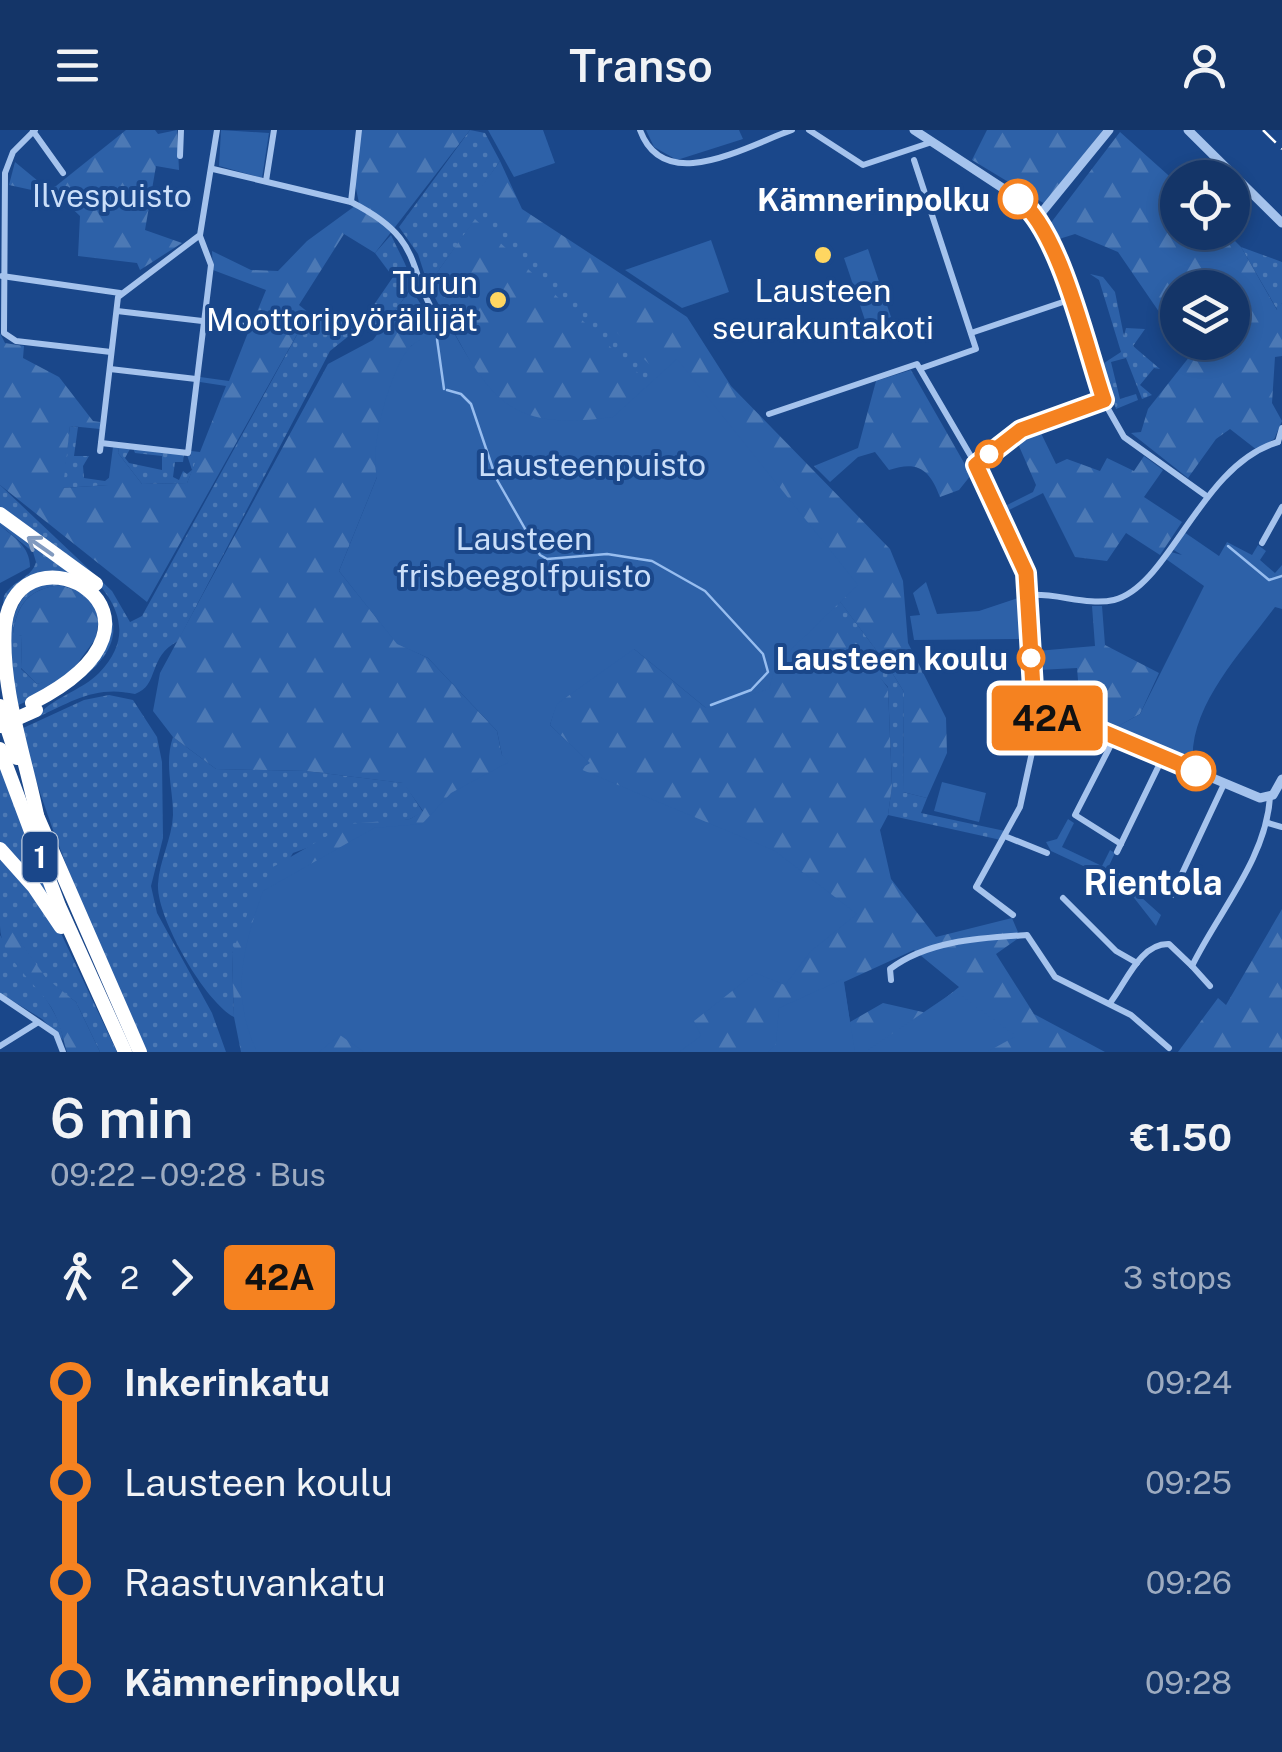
<!DOCTYPE html>
<html lang="en">
<head>
<meta charset="utf-8">
<style>
	:root { --surface:#143568; --page:#214071; --text:#f1f3f6; --muted:#9dabc0; --line:#33507c }
	body { margin:0; font-family:"Public Sans",sans-serif; background:var(--page); color:var(--text); height:100vh; display:flex; flex-direction:column; font-size:38px; white-space:nowrap }
	* { box-sizing:border-box; margin:0 }
	p { font-size:32px; color:var(--muted) }
	.icon { flex:none; width:55px; height:55px; fill:none; stroke:currentColor; stroke-width:2; stroke-linecap:round; stroke-linejoin:round }
	.map { position:relative; height:922px; overflow:hidden }
	.panel { display:flex; flex-direction:column; background:var(--surface); flex:1 }
	.panel>* { flex:none }
	.badge { padding:0 20px; border-radius:8px; font-size:35px; line-height:65px }
	.fabs { position:absolute; left:1160px; top:30px; display:grid; gap:20px }
	.fabs a { display:grid; place-items:center; width:90px; height:90px; border-radius:50%; background:var(--surface); box-shadow:0 5px 15px #0003,0 0 0 2px var(--line); font-size:50px }
	.map>.badge { position:absolute; translate:-50% -50%; box-shadow:0 0 0 5px #fff }
	.legs { display:flex; align-items:center; gap:15px; height:110px; padding:0 50px; font-size:32px }
	.legs p { margin-inline-start:auto }
	.overview { display:flex; align-items:center; justify-content:space-between; height:170px; padding:0 50px }
	h1 { font-size:55px; font-weight:600; line-height:75px }
	ul { padding:0 50px; list-style:none }
	li { display:flex; align-items:center; gap:35px; height:100px; font-size:38px }
	li i { display:grid; place-items:center; width:15px; height:100%; margin:0 12px; background:currentColor }
	li i::after { content:''; width:25px; height:25px; margin:-12px; border:8px solid; border-radius:50%; background:var(--surface) }
	li p { margin-inline-start:auto }
	li:first-child i { background:linear-gradient(#0000 50%,currentColor 0) }
	li:last-child i { background:linear-gradient(currentColor 50%,#0000 0) }
	header { display:flex; justify-content:space-between; align-items:center; height:130px; padding:0 50px; background:var(--surface); font-size:45px; font-weight:600 }
	.map>svg:first-child { display:block }
</style>
</head>
<body>
<header><svg class="icon" aria-label="menu" viewBox="0 0 24 24"><path d="M4 6h16M4 12h16M4 18h16"/></svg>Transo<svg class="icon" aria-label="person" viewBox="0 0 24 24"><circle cx="12" cy="8" r="4"/><path d="M4 21q1-7 8-7t8 7"/></svg></header>
<div class="map">
<svg width="1282" height="922" viewBox="0 0 1282 922">
	<defs>
		<pattern id="grass-dots" width="8" height="8" patternUnits="userSpaceOnUse" patternTransform="scale(2.5)"><rect width="8" height="8" fill="#2d61a8"/><path d="M2 2h.1M6 6h.1" fill="none" stroke="#4c79b5" stroke-width="1.8" stroke-linecap="round"/></pattern>
		<pattern id="forest-firs" width="22" height="20" patternUnits="userSpaceOnUse" patternTransform="scale(2.5)"><rect width="22" height="20" fill="#2d61a8"/><path d="M5 1l3.5 6h-7zM16 11l3.5 6h-7z" fill="#4c79b5"/></pattern>
	</defs>
	<rect width="100%" height="100%" fill="#1a478a"/>
	<g fill="url(#grass-dots)" fill-rule="evenodd">
		<polygon points="470,0 485,3 500,31 477,64 701,284 888,536 904,562 903,662 927,668 921,683 1005,701 1001,710 888,685 892,656 888,557 475,90 428,155 418,124 399,97"/>
		<path d="M391,105C416,157 419,150 383,196L355,201L330,221L178,511C147,527 160,555 135,564C97,555 72,571 38,587C47,570 83,560 99,543C167,473 47,413 0,379V355L112,461L130,492L142,486L309,183L322,190L329,183L356,201L393,147L375,123Z"/>
		<polygon points="1241,117 1282,132 1282,173 1278,181"/>
		<polygon points="1090,144 1103,147 1115,162 1124,206 1126,198 1145,199 1133,216 1160,239 1154,238 1140,255 1152,265 1142,269 1126,228 1111,232 1120,269 1136,264 1138,270 1116,279 1101,235 1121,222 1099,150"/>
		<polygon points="70,296 78,297 74,326 89,326 83,336 84,348 105,351 110,347 109,355 62,358"/>
		<polygon points="119,318 130,319 125,328 129,333 162,340 162,326 135,323 133,318 184,324 183,332 175,332 173,347 179,350 183,341 187,344 192,340 187,325 198,327 187,353 142,354 118,323"/>
		<path d="M0,388C88,451 187,500 34,578C85,544 102,545 106,480L59,443L9,471L7,580C0,556 0,488 4,466C12,451 32,448 36,432L33,422L0,395Z"/>
		<path d="M56,451C102,456 116,505 84,537C65,555 39,566 16,576C6,534 0,454 56,451ZM60,455C76,459 81,465 90,478C117,520 70,543 37,554L21,539L22,506L13,503C17,474 29,459 60,455Z"/>
		<path d="M109,565L133,570L157,607L162,632L163,708L151,756L157,783L212,883L226,922H147C100,816 51,712 21,599L84,570Z"/>
		<path d="M173,607L216,639L306,641L404,653L423,682L410,689L335,702L318,714L293,723L232,823L234,887C205,872 156,787 158,754C159,731 172,709 173,685C173,658 164,633 173,607Z"/>
		<polygon points="0,637 55,781 0,716"/>
		<polygon points="0,727 58,797 117,922 100,922 76,872 46,849 9,796 0,796"/>
		<path d="M0,805C18,836 61,877 63,910L42,889L0,863Z"/>
	</g>
	<g fill="url(#forest-firs)" fill-rule="evenodd">
		<polygon points="126,0 155,0 158,4 177,0 179,40 156,36 145,100 182,113 140,140 137,133 78,126 80,86 59,66 9,55 15,32 44,56 56,56"/>
		<polygon points="361,0 470,0 375,123 344,104 299,175 309,183 147,472 0,355 0,203 5,213 24,216 23,228 59,247 93,291 100,292 100,299 70,296 63,358 108,355 113,317 119,318 118,323 142,354 187,353 197,328 191,326 191,321 200,322 226,256 200,252 200,247 229,251 249,200 241,198 241,193 252,194 266,160 213,140 212,121 251,140 278,141 307,111 359,73 355,54"/>
		<polygon points="987,0 1103,0 1045,74 972,30"/>
		<polygon points="1120,2 1177,53 1178,102 1227,103 1241,117 1277,180 1282,173 1282,226 1275,227 1272,273 1282,291 1274,309 1257,320 1230,299 1216,309 1188,348 1131,303 1141,302 1148,279 1190,226 1181,213 1232,212 1232,158 1178,158 1177,208 1118,122 1075,104 1056,110 1050,94"/>
		<polygon points="500,31 522,79 687,187 731,256 890,419 903,451 908,513 946,588 947,623 927,668 903,662 904,562 888,536 700,284 476,64"/>
		<path d="M475,89L690,292L888,558L892,656L888,685L880,700L891,749L936,807L1012,788L1020,807L996,824L1034,884L1105,922H241L234,887L232,823L254,767L273,737L348,694L410,689L423,681L403,653L306,641L216,639L173,607L153,581L160,543L328,234L373,210L411,159L438,201L411,216L377,347L339,441L397,513L428,528L497,601L502,625L566,646L589,633L550,595L556,574L622,509L706,578L477,244L428,155ZM914,820L959,857L927,883L883,873L850,892L844,852Z"/>
		<path d="M911,240L971,345L959,360L940,367C930,340 918,330 889,340L875,322L858,327L830,352L814,336L858,318L876,251Z"/>
		<polygon points="1038,297 1056,334 1067,329 1100,341 1107,328 1134,341 1144,326 1163,340 1144,367 1182,392 1160,425 1126,403 1107,431 1075,427 1043,363 1005,382 1003,377 1033,362 1036,355 1015,307"/>
		<path d="M0,395C14,408 30,416 30,437L0,453Z"/>
		<path d="M60,455L80,462L98,490L96,508L69,545L37,554L21,538L22,506L13,504C17,474 29,459 60,455Z"/>
		<polygon points="1092,476 1102,476 1105,515 1159,543 1140,584 1115,598 1044,577 1080,574 1077,538 1038,540 1037,521 1095,516"/>
		<polygon points="1282,779 1282,922 1178,922 1218,868 1226,875"/>
		<path d="M9,795L46,848L76,872L100,922H67C62,906 60,892 51,877C35,851 0,828 0,796Z"/>
	</g>
	<g fill="#2d61a8">
		<polygon points="221,0 269,3 262,48 219,36"/>
		<polygon points="488,0 543,0 555,33 514,47"/>
		<polygon points="646,0 739,0 743,9 677,30 654,17"/>
		<polygon points="711,110 729,162 682,178 625,140"/>
		<polygon points="868,119 891,187 867,196 844,128"/>
		<path d="M438,201H453C496,279 519,300 613,287L677,229L858,455L776,534L769,559L706,578L634,519L557,574L550,595L590,633L580,639L775,721L857,784L811,821L785,855L755,843L694,891L701,906L679,922H364L340,905L319,922H257C230,864 243,818 263,761L374,698L422,694L451,663L509,632L502,625L497,601L428,528L397,514L339,441L377,347C369,319 390,239 410,217C417,210 430,205 438,201Z"/>
		<path d="M1184,402L1219,426L1227,412L1252,425L1258,415L1266,421L1260,430L1275,443L1282,435V479L1275,477C1243,521 1188,576 1193,634L1111,600L1140,584L1204,456L1166,429L1171,422L1182,425L1172,419Z"/>
		<polygon points="926,452 937,484 979,481 1021,467 1022,509 914,510 910,486 920,485 913,463"/>
		<polygon points="942,652 986,663 979,692 934,681"/>
		<polygon points="1068,689 1074,693 1062,717 1102,736 1110,720 1115,723 1108,738 1145,756 1141,767 1161,785 1156,796 1124,755 1051,721 1046,712 1057,709"/>
		<polygon points="843,849 855,922 768,922 776,914 779,878"/>
		<polygon points="955,861 1016,906 987,922 865,922"/>
	</g>
	<g fill="none" stroke-linecap="round" stroke-linejoin="round">
		<g stroke="#97bdef" stroke-width="2.5">
			<polyline points="437,209 444,259"/>
			<polyline points="447,260 461,264 471,274 496,348 540,425 547,429 607,424 652,431 705,461 763,524 768,542 751,560 711,575"/>
			<polyline points="1228,416 1269,450 1282,446"/>
		</g>
		<g stroke="#a5c3ed" stroke-width="6">
			<polyline points="35,0 13,22 5,43 4,203 16,211 111,222"/>
			<path d="M640,0C664,66 746,16 792,0"/>
			<polyline points="809,0 863,35 932,12"/>
			<polyline points="33,1 63,43"/>
			<polyline points="180,26 181,0"/>
			<polyline points="914,30 976,219 922,238"/>
			<polyline points="213,39 351,72 359,0"/>
			<polyline points="266,51 274,0"/>
			<path d="M351,72C432,113 401,141 446,201"/>
			<polyline points="2,146 120,163"/>
			<polyline points="117,181 245,196"/>
			<polyline points="971,203 1069,170"/>
			<polyline points="110,239 196,249"/>
			<polyline points="1103,270 1124,307 1205,365"/>
			<polyline points="769,284 917,234 976,335"/>
			<polyline points="1278,312 1282,298"/>
			<polyline points="101,313 188,323 211,135 200,106"/>
			<polyline points="100,321 118,167 200,105 217,0"/>
			<polyline points="1262,413 1282,377"/>
			<path d="M1030,465C1057,463 1088,476 1114,470C1170,456 1200,335 1278,312"/>
			<polyline points="1115,607 1075,685 1121,714"/>
			<polyline points="1268,693 1282,697"/>
			<polyline points="1007,707 1047,723"/>
			<polyline points="1117,722 1163,627"/>
			<polyline points="1172,765 1224,654"/>
			<polyline points="1063,768 1116,821 1137,833"/>
			<polyline points="1013,785 976,757 1020,677 1040,586"/>
			<polyline points="1192,836 1210,856"/>
			<path d="M891,850L890,839C928,810 981,808 1027,805L1055,847L1131,885L1169,918"/>
			<polyline points="0,866 56,904 63,922"/>
			<path d="M1110,873C1126,853 1140,813 1169,814L1192,836C1219,781 1266,729 1270,667"/>
			<polyline points="0,916 37,893"/>
		</g>
		<g stroke="#a5c3ed" stroke-width="9">
			<polyline points="914,0 1021,70 1038,87 1103,270 1021,300 976,335 1028,452 1032,562 1038,583 1103,602 1260,668 1273,665 1282,649"/>
			<polyline points="1188,0 1282,93"/>
			<polyline points="1038,87 1109,0"/>
		</g>
		<g stroke="#fff" stroke-width="14">
			<polyline points="0,384 96,454"/>
			<path d="M32,573C205,485 19,387 5,495C0,558 26,629 38,690"/>
			<polyline points="0,576 17,628"/>
			<polyline points="0,619 59,776 125,922"/>
			<polyline points="35,681 140,922"/>
			<polyline points="0,719 34,757 61,797"/>
		</g>
		<polyline stroke="#fff" stroke-width="2.5" stroke-dasharray="18 8" stroke-linecap="butt" points="1263,0 1282,19"/>
		<polyline stroke="#fff" stroke-width="14" points="0,596 36,580"/>
	</g>
	<defs><path id="oneway-shaft" d="M-6 0H5M1.5-3L5.5 0L1.5 3" fill="none" stroke-width="1.6" stroke-linecap="round" stroke-linejoin="round" transform="scale(2.5)"/></defs>
	<use stroke="#819abf" href="#oneway-shaft" transform="translate(40 416) rotate(-145)"/>
	<g fill="none" stroke-linecap="round" stroke-linejoin="round">
		<defs>
			<path id="line-1" d="M1018,69C1060,99 1086,218 1104,270L1021,300L976,335L1026,443L1034,575L1040,586L1096,599L1196,641"/>
		</defs>
		<use href="#line-1" stroke="#fff" stroke-width="22"/>
		<use href="#line-1" stroke="#f58220" stroke-width="15"/>
	</g>
	<g fill="#fff" stroke="#f58220" stroke-width="5">
		<circle cx="1018" cy="69" r="18"/>
		<circle cx="989" cy="324" r="12"/>
		<circle cx="1031" cy="528" r="12"/>
		<circle cx="1196" cy="641" r="18"/>
	</g>
	<g fill="#ffd661" stroke="#1a478a" stroke-width="4">
		<circle cx="823" cy="125" r="10"/>
		<circle cx="498" cy="170" r="10"/>
	</g>
	<g text-anchor="middle" dominant-baseline="central" stroke-width="8" stroke-linejoin="round" paint-order="stroke">
		<rect fill="#1a478a" stroke="#bac8dc" stroke-width="2.5" x="22.5" y="702" width="35" height="50" rx="8"/>
		<g font-size="30" font-weight="bold" fill="#fff">
			<text x="40" y="727">1</text>
		</g>
		<g font-size="32" fill="#cadef9" stroke="#1a478a">
			<text x="112" y="65">Ilvespuisto</text>
			<text x="592" y="334">Lausteenpuisto</text>
			<text x="524" y="408">Lausteen<tspan x="524" dy="37">frisbeegolfpuisto</tspan></text>
		</g>
		<g font-size="32" font-weight="bold" fill="#fff" stroke="#1a478a" text-anchor="end">
			<text x="990" y="69">Kämnerinpolku</text>
			<text x="1008" y="528">Lausteen koulu</text>
		</g>
		<g font-size="32" fill="#fff" stroke="#1a478a" text-anchor="end">
			<text x="478" y="152">Turun<tspan x="478" dy="37">Moottoripyöräilijät</tspan></text>
			<text x="823" y="160" text-anchor="middle">Lausteen<tspan x="823" dy="37">seurakuntakoti</tspan></text>
		</g>
		<g font-size="35" font-weight="bold" fill="#fff" stroke="#1a478a">
			<text x="1153" y="752">Rientola</text>
		</g>
	</g>
</svg>
<div class="fabs">
<a><svg class="icon" aria-label="locate" viewBox="0 0 24 24"><circle cx="12" cy="12" r="6"/><path d="M12 2v4M12 18v4M2 12h4M18 12h4"/></svg></a>
<a><svg class="icon" aria-label="layers" viewBox="0 0 24 24"><path d="M12 4l9 5-9 5-9-5zM3 14l9 5 9-5"/></svg></a>
</div>
<b class="badge" style="left:1047px;top:588px;background:#f58220;color:#111">42A</b>
</div>
<section class="panel">
<div class="overview"><div><h1>6 min</h1><p>09:22 – 09:28 · Bus</p></div><b>€1.50</b></div>
<div class="legs"><svg class="icon" aria-label="walk" viewBox="0 0 24 24"><circle cx="13" cy="4" r="2"/><path d="M13 8l-2 6 4 7M11 14l-3 7M7 12l3-4h3l4 4"/></svg>2<svg class="icon" aria-label="forward" viewBox="0 0 24 24"><path d="M9 5l7 7-7 7"/></svg><b class="badge" style="background:#f58220;color:#111">42A</b><p>3 stops</p></div>
<ul>
<li><i style="color:#f58220"></i><b>Inkerinkatu</b><p>09:24</p></li>
<li><i style="color:#f58220"></i><span>Lausteen koulu</span><p>09:25</p></li>
<li><i style="color:#f58220"></i><span>Raastuvankatu</span><p>09:26</p></li>
<li><i style="color:#f58220"></i><b>Kämnerinpolku</b><p>09:28</p></li>
</ul>
</section>
</body>
</html>
